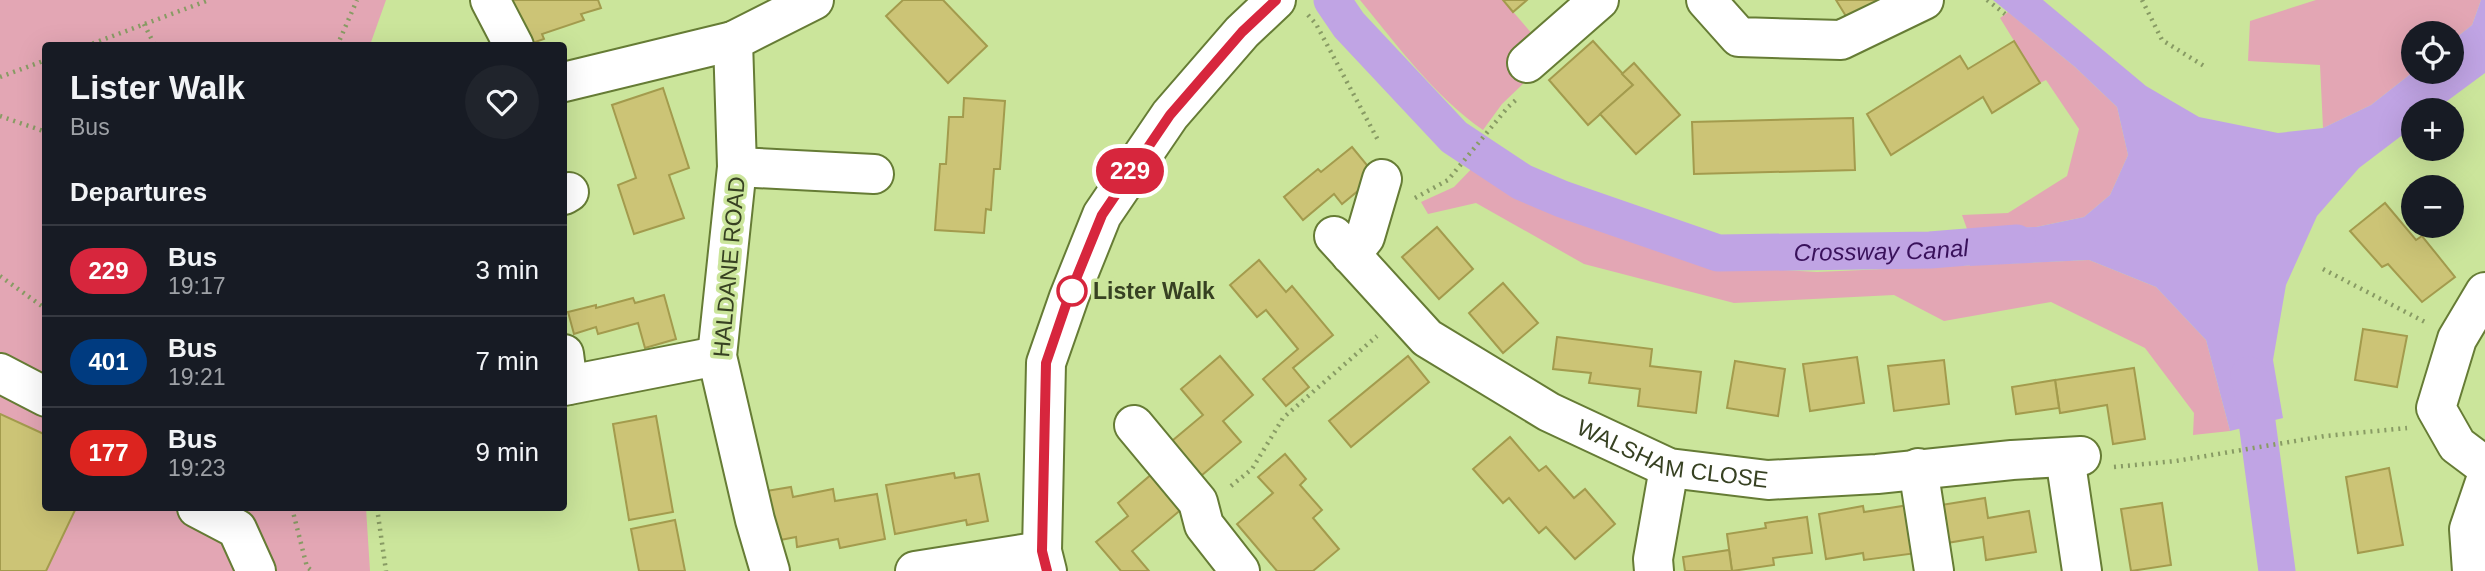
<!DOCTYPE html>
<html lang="en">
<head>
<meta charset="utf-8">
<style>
	:root { --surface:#171b24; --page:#20242c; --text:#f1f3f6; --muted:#9ea1a6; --line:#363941 }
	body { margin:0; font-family:Helvetica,sans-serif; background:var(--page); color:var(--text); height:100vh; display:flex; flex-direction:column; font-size:26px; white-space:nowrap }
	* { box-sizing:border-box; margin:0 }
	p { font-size:23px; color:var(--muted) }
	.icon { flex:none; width:38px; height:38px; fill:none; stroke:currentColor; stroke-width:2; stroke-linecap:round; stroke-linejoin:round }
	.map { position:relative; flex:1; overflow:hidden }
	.details { position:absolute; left:42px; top:42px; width:525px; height:469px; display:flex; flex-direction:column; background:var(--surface); border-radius:7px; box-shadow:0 7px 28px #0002 }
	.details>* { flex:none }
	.badge { padding:0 14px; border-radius:23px; font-size:24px; line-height:46px }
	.controls { position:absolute; left:2401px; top:21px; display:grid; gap:14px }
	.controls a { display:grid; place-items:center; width:63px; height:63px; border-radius:50%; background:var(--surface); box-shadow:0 7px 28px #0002; font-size:35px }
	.map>.badge { position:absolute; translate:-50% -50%; box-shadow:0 0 0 4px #fff }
	h2 { padding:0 28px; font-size:26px; line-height:63px }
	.round { display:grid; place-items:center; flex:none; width:74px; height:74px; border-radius:37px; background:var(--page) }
	.headline { display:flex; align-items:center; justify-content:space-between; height:119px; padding:0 28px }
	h1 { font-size:33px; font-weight:700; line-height:52px }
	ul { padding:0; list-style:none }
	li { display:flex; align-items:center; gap:21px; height:91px; padding:0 28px; border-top:2px solid var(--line) }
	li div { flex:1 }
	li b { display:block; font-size:26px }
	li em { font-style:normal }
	li .badge { min-width:77px; font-weight:700; text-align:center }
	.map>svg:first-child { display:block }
</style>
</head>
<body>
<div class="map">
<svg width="2485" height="571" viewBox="0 0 2485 571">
	<rect width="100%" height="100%" fill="#cbe59b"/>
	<g fill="#e3a6b4">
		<polygon points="0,0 386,0 370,45 46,46 46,508 366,508 370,571 0,571"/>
		<path d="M1360,0H1503L1534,36L1529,78L1502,104L1483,130C1434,96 1398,46 1360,0Z"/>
		<polygon points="2316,0 2481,0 2472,25 2452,41 2452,33 2413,33 2413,72 2371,105 2323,128 2320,65 2248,61 2250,21"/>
		<polygon points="2008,12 2075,67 2117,107 2128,155 2110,195 2084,217 2036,227 1967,229 1962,215 2008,213 2067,176 2079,129 2046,80 2040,83 2000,18"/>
		<polygon points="1480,160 1546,206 1708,266 1817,272 2089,260 2156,287 2206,340 2230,431 2193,435 2194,413 2145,348 2051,302 1944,321 1894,295 1734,303 1584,264 1476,203 1428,214 1421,202 1454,187"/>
	</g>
	<polygon fill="#c0a4e4" points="1993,0 2043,0 2146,86 2199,117 2278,133 2323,128 2371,105 2413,72 2452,72 2452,41 2472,25 2481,0 2485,0 2485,73 2435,110 2413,110 2413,127 2359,168 2317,216 2286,285 2273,360 2283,418 2230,431 2206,340 2156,287 2089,260 1970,266 1967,229 2036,227 2084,217 2110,195 2128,155 2117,107 2075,67"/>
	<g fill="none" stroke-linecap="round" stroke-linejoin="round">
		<g stroke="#c0a4e4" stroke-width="37">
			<path id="s1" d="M1332,0L1349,25L1454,137L1522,182L1562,199L1718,253L1930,250L2017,243"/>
			<polyline points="2249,375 2253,392 2277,571"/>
		</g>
	</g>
	<g fill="#ccc476" stroke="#a39b4d" stroke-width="2">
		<polygon points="505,0 598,0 601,8 581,14 584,20 542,34 544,39 524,46"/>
		<polygon points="903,0 943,0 987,46 948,83 886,16"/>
		<polygon points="1503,0 1527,0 1513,12"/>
		<polygon points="1836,0 1896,0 1852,26"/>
		<polygon points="1593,41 1633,85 1588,125 1549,80"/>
		<polygon points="2014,41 2040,83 1992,113 1983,97 1891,155 1867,114 1960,56 1968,69"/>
		<polygon points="1634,63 1680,115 1636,154 1600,114 1633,85 1622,74"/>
		<polygon points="663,88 689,168 669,175 684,218 634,234 618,185 636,178 612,105"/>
		<polygon points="964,98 1005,101 1000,169 994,169 991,210 986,209 984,233 935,230 940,164 946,164 949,117 963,117"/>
		<polygon points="1853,118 1855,170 1694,174 1692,122"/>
		<polygon points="1352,147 1376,176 1342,204 1334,194 1303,220 1284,197 1318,169 1321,172"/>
		<polygon points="2385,203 2416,240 2422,236 2455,277 2422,302 2388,264 2382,267 2350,231"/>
		<polygon points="1437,227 1473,269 1439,299 1402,257"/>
		<polygon points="1259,260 1286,292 1292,286 1333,335 1293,368 1309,387 1286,406 1263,379 1298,349 1266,310 1257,317 1230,285"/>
		<polygon points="1503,283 1538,323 1503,353 1469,313"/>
		<polygon points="664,295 676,339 645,348 638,323 598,334 596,327 574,334 568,312 596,305 596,308 633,298 635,303"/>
		<polygon points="2363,329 2407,336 2397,387 2355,380"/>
		<polygon points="1557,337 1652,349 1650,366 1701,372 1696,413 1638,406 1640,389 1589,383 1591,373 1553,369"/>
		<polygon points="1220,356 1253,395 1223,421 1241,442 1195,481 1166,446 1203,415 1181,389"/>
		<polygon points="1408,356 1429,382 1351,447 1329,421"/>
		<polygon points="1857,357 1864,403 1810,411 1803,364"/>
		<polygon points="1944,360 1949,404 1894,411 1888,366"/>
		<polygon points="1735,361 1785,369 1778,416 1727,408"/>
		<polygon points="2134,368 2145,439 2113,444 2107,405 2060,413 2055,380"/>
		<polygon points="2055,380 2059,408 2016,414 2012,387"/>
		<polygon points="0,414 46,435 46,508 76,508 46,571 0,571"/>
		<polygon points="656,416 673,512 629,520 613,424"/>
		<polygon points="1510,437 1539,471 1546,466 1574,498 1585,489 1615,524 1575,559 1546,527 1539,533 1509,498 1503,503 1473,469"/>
		<polygon points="1285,454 1306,479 1300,485 1322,510 1313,518 1339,549 1313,571 1277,571 1237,524 1273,493 1258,477"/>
		<polygon points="1160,467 1190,502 1132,551 1149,571 1121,571 1096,542 1128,516 1118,503"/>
		<polygon points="2389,468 2403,545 2358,553 2346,477"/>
		<polygon points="954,473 955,478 979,474 988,521 967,525 966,520 895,534 886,485"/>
		<polygon points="791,487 793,497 833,489 835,501 877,494 885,539 840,548 838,539 797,547 796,537 770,542 761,492"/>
		<polygon points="1985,498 1988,518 2029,511 2036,552 1986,560 1983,537 1941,544 1935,506"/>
		<polygon points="2162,503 2171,565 2131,571 2121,509"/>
		<polygon points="1909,505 1917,553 1864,560 1863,553 1826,559 1819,514 1863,506 1864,512"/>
		<polygon points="1807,517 1812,553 1773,558 1774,565 1732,571 1727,534 1766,528 1765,523"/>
		<polygon points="675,520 685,571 639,571 631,529"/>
		<polygon points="1729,550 1732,571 1685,571 1683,557"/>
	</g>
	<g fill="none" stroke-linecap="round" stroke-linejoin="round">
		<defs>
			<g id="minor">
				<polyline points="490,0 514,46"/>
				<polyline points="1706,0 1739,37 1841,40 1924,0"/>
				<polyline points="1527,63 1599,0"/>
				<polyline points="564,82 733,41"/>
				<polyline points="737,167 874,174"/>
				<polyline points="564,195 569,192"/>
				<path id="s2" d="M1334,236L1427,338L1549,412L1669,468L1768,480L1877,474L2012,460L2081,456"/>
				<polyline points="1351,255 1365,237 1382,179"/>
				<polyline points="2485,292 2457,339 2436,408 2457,445 2485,466"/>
				<polyline points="564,354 568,385"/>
				<polyline points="0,373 46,397"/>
				<polyline points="564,386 717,356"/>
				<polyline points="1134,425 1198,502 1204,525 1240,571"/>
				<polyline points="2065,457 2082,571"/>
				<polyline points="1918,468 1934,571"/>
				<polyline points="197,508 237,529 256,571"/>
				<polyline points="770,571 755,520 717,356 737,167 733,41 814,0"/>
				<polyline points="915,571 1042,551"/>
				<polyline points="1047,571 1042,551 1046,363 1069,297 1102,215 1170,115 1242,32 1276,0"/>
				<polyline points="1654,571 1653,559 1669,468"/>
				<polyline points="2472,571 2469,529 2485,482"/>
			</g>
		</defs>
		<use href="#minor" stroke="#667c35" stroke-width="42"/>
		<g stroke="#889b64" stroke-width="4.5" stroke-dasharray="2 5" stroke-linecap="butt">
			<polyline points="1987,0 2005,14"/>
			<polyline points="2142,0 2162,40 2204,66"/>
			<polyline points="1308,15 1316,24 1379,142"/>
			<polyline points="144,24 155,46"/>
			<polyline points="86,46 209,0"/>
			<polyline points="337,46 357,0"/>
			<polyline points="0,77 46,60"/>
			<polyline points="0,116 46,132"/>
			<polyline points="1415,198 1448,180 1508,107 1517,99"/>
			<polyline points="2323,269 2425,322"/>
			<polyline points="0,276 46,309"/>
			<polyline points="2114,467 2176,461 2325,436 2407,428"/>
			<polyline points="1231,486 1252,469 1283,418 1377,336"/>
			<polyline points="292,508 307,567 312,571"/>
			<polyline points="377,508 386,571"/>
		</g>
		<use href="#minor" stroke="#fff" stroke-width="38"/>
	</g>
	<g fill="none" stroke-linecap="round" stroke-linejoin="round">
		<defs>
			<polyline id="line" points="1047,571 1042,551 1046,363 1069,296 1102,215 1170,115 1242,32 1276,0"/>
		</defs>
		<use href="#line" stroke="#fff" stroke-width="16"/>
		<use href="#line" stroke="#d7263d" stroke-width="10"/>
	</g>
	<circle fill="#fff" stroke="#d7263d" stroke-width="3.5" cx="1072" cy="291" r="14"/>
	<g text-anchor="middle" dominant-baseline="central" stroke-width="7" stroke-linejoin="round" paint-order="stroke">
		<g font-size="23" fill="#374122" stroke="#cbe59b">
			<text transform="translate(729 267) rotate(-85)">HALDANE ROAD</text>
			<text stroke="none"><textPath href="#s2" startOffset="413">WALSHAM CLOSE</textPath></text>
		</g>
		<g font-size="23" font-weight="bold" fill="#374122" stroke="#cbe59b" text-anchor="start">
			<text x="1093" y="291">Lister Walk</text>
		</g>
		<g font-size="24" font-style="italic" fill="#39115b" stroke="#cbe59b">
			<text stroke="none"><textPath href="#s1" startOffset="637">Crossway Canal</textPath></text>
		</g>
	</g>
</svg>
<div class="controls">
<a><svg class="icon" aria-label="locate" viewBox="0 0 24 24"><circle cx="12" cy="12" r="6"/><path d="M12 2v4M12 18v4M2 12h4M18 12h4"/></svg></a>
<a>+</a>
<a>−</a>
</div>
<b class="badge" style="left:1130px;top:171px;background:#d7263d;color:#fff">229</b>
<section class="details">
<div class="headline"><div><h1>Lister Walk</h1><p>Bus</p></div><a class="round"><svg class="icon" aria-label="heart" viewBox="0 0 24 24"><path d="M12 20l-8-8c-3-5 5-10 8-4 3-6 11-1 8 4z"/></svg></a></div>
<h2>Departures</h2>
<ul>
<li><span class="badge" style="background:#d7263d;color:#fff">229</span><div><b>Bus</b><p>19:17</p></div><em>3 min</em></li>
<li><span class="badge" style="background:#003b80;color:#fff">401</span><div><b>Bus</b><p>19:21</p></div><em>7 min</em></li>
<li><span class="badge" style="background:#dc241f;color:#fff">177</span><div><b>Bus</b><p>19:23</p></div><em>9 min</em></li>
</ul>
</section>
</div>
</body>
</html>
